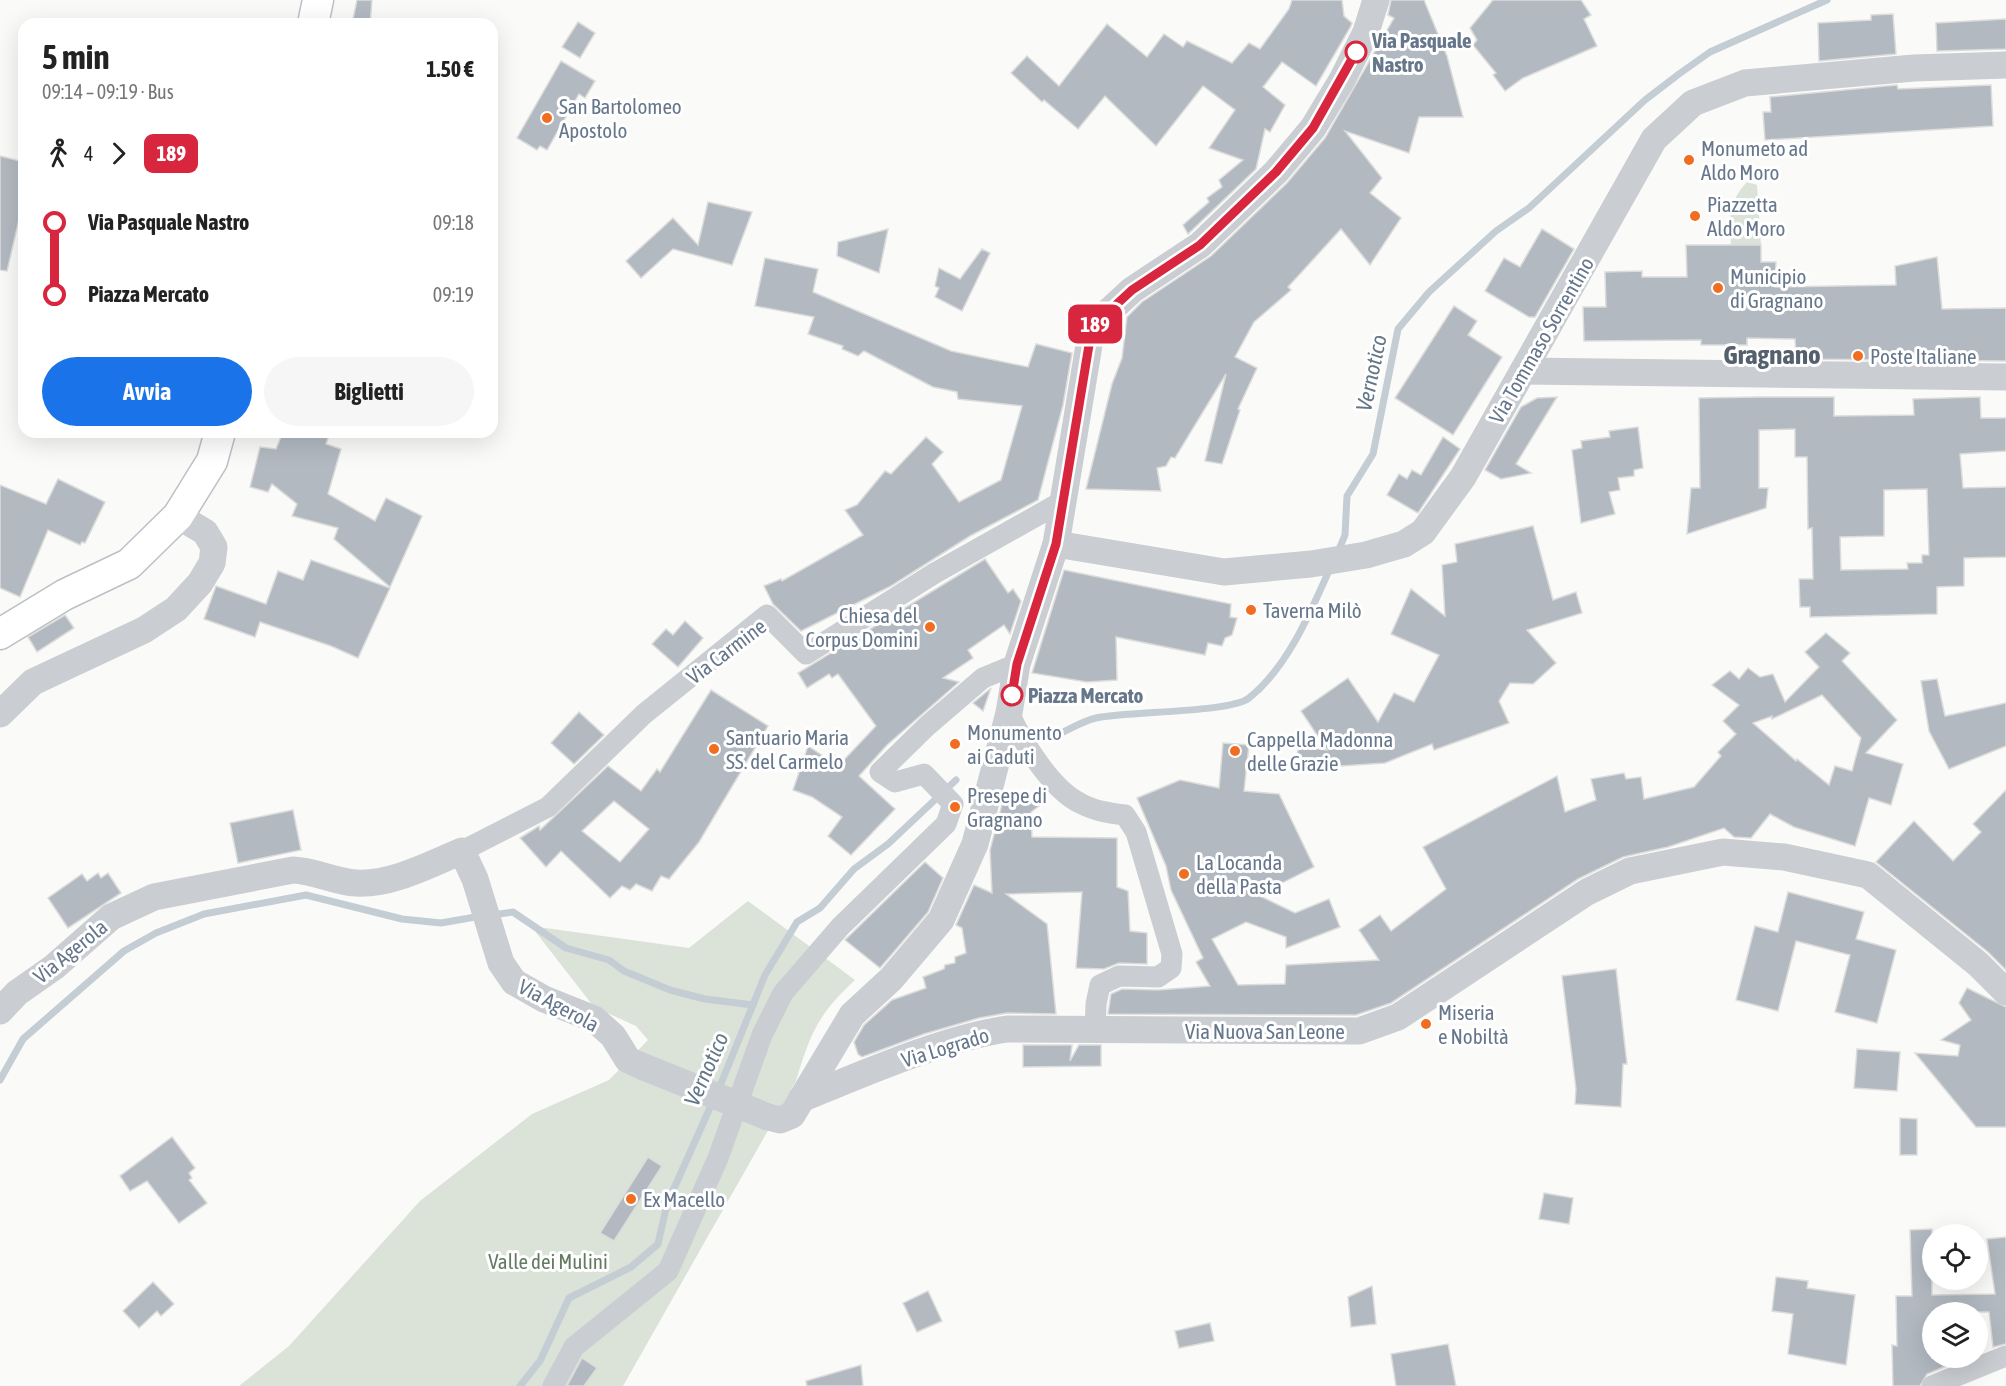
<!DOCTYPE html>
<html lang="it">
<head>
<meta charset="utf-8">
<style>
	:root { --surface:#fff; --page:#f6f6f6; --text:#222; --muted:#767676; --accent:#1a73e8 }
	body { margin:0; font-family:"Asap Condensed",sans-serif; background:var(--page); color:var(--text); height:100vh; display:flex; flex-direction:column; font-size:22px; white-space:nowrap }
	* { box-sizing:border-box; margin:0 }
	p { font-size:20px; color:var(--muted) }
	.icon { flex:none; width:33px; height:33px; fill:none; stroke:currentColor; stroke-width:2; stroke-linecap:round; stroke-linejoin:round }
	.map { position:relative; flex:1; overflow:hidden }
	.panel { position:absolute; left:18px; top:18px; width:480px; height:420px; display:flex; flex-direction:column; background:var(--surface); border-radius:18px; box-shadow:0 6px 24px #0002 }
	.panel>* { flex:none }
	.badge { padding:0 12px; border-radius:9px; font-size:21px; line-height:39px }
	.fabs { position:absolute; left:1922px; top:1224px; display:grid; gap:12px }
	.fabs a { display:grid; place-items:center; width:66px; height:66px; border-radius:50%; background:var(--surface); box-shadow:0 6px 24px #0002; font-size:30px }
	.map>.badge { position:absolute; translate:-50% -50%; box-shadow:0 0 0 3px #fff }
	.legs { display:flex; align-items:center; gap:9px; height:66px; padding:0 24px; font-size:20px }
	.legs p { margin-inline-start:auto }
	.head { display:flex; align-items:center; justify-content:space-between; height:102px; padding:0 24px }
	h1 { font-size:33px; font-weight:700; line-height:45px }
	.cta { display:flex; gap:12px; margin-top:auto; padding:12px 24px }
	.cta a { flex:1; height:69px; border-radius:36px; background:var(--accent); color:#fff; font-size:24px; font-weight:700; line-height:69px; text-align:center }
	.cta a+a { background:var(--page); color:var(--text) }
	ul { padding:0 24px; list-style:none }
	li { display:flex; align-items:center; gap:21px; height:72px; font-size:22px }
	li i { display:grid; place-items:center; width:9px; height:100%; margin:0 8px; background:currentColor }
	li i::after { content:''; width:15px; height:15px; margin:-8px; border:4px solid; border-radius:50%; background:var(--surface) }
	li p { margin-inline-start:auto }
	li:first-child i { background:linear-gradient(#0000 50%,currentColor 0) }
	li:last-child i { background:linear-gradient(currentColor 50%,#0000 0) }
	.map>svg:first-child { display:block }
</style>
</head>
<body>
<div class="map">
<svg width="2006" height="1386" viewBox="0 0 2006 1386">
	<rect width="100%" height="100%" fill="#fafaf8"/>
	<g fill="#dbe2d8">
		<path d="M1747,182L1757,185L1761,245H1731C1730,217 1727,204 1747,182Z"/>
		<path d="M748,901L855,980C818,1014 810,1034 796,1081L623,1386H239L289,1346L420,1201L532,1114L609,1080L648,1040L636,1026L594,1007L531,926L689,948Z"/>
	</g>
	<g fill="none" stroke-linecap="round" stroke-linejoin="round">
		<g stroke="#c3cdd3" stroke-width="7">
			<polyline points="1337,554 1345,535 1347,496 1373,454 1398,329 1429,292 1496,231 1529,208 1645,100 1679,74 1710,52 1827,0"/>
			<path d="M1054,736C1067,731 1082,721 1096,718C1128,711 1230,713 1249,698C1288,667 1311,611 1331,566"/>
			<polyline points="492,915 513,912 566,948 609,960 624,971 670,990 705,999 753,1005"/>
			<polyline points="0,1080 23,1039 124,951 156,933 204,914 306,895 402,919 441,923 481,916"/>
			<polyline points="718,1091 765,975 797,922 820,908 854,869 888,844 956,780"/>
			<polyline points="520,1386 540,1361 569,1298 631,1267 658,1244 667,1204 713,1101"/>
		</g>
	</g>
	<g fill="#b2b9c1" stroke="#dcdcda" stroke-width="1.5" fill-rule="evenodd">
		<polygon points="357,0 372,0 370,24 352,24"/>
		<polygon points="1292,0 1342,0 1344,16 1352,23 1351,26 1316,86 1282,62 1263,87 1285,105 1270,132 1265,129 1256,169 1188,234 1183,225 1209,202 1207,198 1222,187 1219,180 1243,160 1209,148 1235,110 1203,86 1156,146 1105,96 1078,129 1044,100 1042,102 1011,73 1027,56 1059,86 1107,24 1147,57 1164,34 1183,47 1187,41 1232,63 1249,43 1260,49 1289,9"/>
		<polygon points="1391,0 1424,0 1447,56 1463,117 1419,117 1409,153 1345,131 1382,178 1370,193 1401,218 1370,265 1341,229 1288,287 1291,290 1254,322 1235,357 1257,368 1238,409 1240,410 1222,464 1205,461 1226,374 1175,458 1171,457 1166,466 1157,468 1161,491 1086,489 1112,384 1122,358 1127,317 1142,302 1211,256 1287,183 1325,138 1394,18 1388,15"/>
		<polygon points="1493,0 1581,0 1591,15 1584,19 1597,46 1523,78 1505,91 1493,75 1496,73 1473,45 1477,40 1470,28"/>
		<polygon points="1893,14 1896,54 1819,61 1818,23 1871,20 1871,15"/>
		<polygon points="2006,19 2006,49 1937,51 1936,23"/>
		<polygon points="578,22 595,33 580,58 562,47"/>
		<polygon points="561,61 595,81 585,98 579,94 547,150 540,146 537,150 517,138"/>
		<polygon points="1897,85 1898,89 1991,85 1993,126 1765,140 1763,112 1771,112 1770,97"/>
		<polygon points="0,156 24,162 24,198 7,271 0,270"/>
		<polygon points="708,202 752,212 732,265 673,249 641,278 626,261 673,218 698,245"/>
		<polygon points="888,229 879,273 837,256 838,242"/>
		<polygon points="1542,229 1574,249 1535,317 1529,317 1485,291 1504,258 1520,267"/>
		<polygon points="1686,245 1761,245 1761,262 1776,262 1775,287 1896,285 1895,266 1937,257 1942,309 2006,308 2006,361 1796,359 1795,339 1747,338 1747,345 1701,345 1701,340 1584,341 1583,307 1606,307 1605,272 1642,271 1642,277 1687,277"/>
		<polygon points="982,249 990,253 962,311 935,297 939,288 935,286 939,268 960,279"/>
		<polygon points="765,258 818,269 813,292 951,351 1028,367 1036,344 1072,353 1063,405 1038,500 970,536 891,586 801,631 773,604 764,586 781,579 782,581 863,535 845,510 857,505 885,471 891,474 926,437 943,452 932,464 959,502 1001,480 1022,406 958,399 957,392 933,387 864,351 858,356 842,349 843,346 808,334 814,317 755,306"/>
		<polygon points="1454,306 1477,321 1468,335 1502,357 1453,435 1395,398"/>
		<polygon points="1557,397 1516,464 1531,473 1501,479 1485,470 1521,407 1537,398"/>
		<path d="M1759,397H1834V416L1914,415L1913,399L1980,397L1981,418H2006V451L1960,454L1963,488L2006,487V557L1964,558V586L1937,587V614L1810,617V607H1800L1799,579H1813L1812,528L1808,529L1807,457H1795V429L1759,430V488H1768L1766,508L1687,534L1691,488H1700L1699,398ZM1927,489L1929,555H1922V563H1907L1908,569L1841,570L1840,537L1884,536V490Z"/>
		<polygon points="1638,427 1643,468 1634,470 1634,476 1618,478 1620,490 1609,492 1615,514 1581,523 1572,450 1582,448 1581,441 1610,437 1609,431"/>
		<polygon points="283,432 330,432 326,444 341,449 328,494 375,521 386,498 422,516 390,587 334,539 338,528 292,516 297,504 272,484 268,492 250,487 260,447 276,449"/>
		<polygon points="1443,437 1460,449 1418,513 1387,495 1399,474 1407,479 1412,470 1421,475"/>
		<polygon points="58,479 105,502 85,543 82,542 80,545 48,530 20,597 0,588 0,485 46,504"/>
		<polygon points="1533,526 1553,600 1576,592 1582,613 1527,630 1556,663 1533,684 1510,683 1499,701 1509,723 1434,750 1432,744 1385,763 1326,767 1295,762 1299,746 1327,750 1301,711 1348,678 1378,722 1394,693 1414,702 1439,655 1391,634 1411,589 1445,616 1442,565 1457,562 1455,544"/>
		<polygon points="985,559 1008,593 1013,589 1021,601 1010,634 1004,625 968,650 973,658 943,678 959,682 887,745 859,776 895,809 851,855 828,836 842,817 812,797 793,790 808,746 826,758 830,751 842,762 876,726 838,674 832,678 829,674 807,688 798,673"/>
		<polygon points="311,560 390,588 358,658 331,646 260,622 255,637 204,619 216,586 266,604 278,571 303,580"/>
		<polygon points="1064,570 1231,604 1230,617 1237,618 1232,635 1225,638 1222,646 1208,643 1205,655 1116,637 1117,680 1087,682 1032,673"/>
		<polygon points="65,615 74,628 37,652 28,637"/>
		<polygon points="685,621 703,638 678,667 652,644 666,629 673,635"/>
		<path d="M1826,633L1850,653L1842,661L1897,720L1866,753L1903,764L1891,805L1869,798L1855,846L1794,827L1770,814L1751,838L1734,837L1724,828L1668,847L1623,857L1578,879L1391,1003L1356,1015L1108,1014L1111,994L1122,989L1158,990L1210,986L1196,962L1203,958L1171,890L1166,866L1137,798L1180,780L1219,788L1223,743L1249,745L1244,791L1279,794L1314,867L1258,895L1295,913L1329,899L1340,927L1286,948V937L1246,922L1212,939L1238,985L1285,984L1286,965L1379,960L1359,930L1380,915L1391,931L1446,889L1423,847L1557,776L1565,812L1596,800L1591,779L1624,773L1626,779L1641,777L1644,799L1694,787L1721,756L1718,752L1736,734L1723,721L1739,705L1712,685L1730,671L1739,679L1748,668L1760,677L1773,674L1785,702L1819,667L1805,652ZM1822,695L1861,738L1852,771L1835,766L1829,785L1797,759L1796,761L1753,723L1772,716V719Z"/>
		<polygon points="1937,679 1945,716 2006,703 2006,746 1949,769 1929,731 1921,681"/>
		<polygon points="991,688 983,711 973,703 990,689"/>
		<path d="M711,690L768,726L699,842L669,879L661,876L652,891L636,884L630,890L622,886L610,898L561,851L546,867L520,838L539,826L540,830L608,766L641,791L657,769L660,772ZM614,801L649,829L620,862L582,831Z"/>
		<polygon points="579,712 604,735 574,764 551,743"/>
		<polygon points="2006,790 2006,970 1988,952 1876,862 1914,821 1953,861 1981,832 1973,824"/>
		<polygon points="1030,792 1039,806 1031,812 1032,837 1117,838 1117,887 1128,891 1130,931 1147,933 1147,964 1119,963 1104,969 1076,968 1082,892 1006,894 1047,924 1056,1014 1007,1013 979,1018 924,1034 862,1057 858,1054 854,1042 864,1025 892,1000 926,988 923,977 944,969 945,965 955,963 955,957 966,953 962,928 956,925 974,885 992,893 990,850 1005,793"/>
		<polygon points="293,810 301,850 238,863 230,823"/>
		<polygon points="925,862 943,878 928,912 880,968 845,940"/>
		<polygon points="98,873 101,878 108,873 121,893 68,928 48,898 82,874 87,881"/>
		<polygon points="1788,892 1864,912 1856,939 1896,950 1877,1023 1835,1012 1850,955 1796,941 1778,1011 1736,1000 1755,926 1778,932"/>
		<polygon points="1616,969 1627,1064 1623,1064 1621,1107 1575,1104 1576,1089 1562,976"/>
		<polygon points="1967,988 2006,1007 2006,1127 1976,1127 1915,1053 1958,1056 1960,1045 1941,1040 1971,1020 1959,1003"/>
		<polygon points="1023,1045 1072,1045 1070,1061 1079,1045 1101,1045 1101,1066 1023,1067"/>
		<polygon points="1857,1049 1900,1052 1897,1091 1854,1088"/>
		<polygon points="1900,1118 1917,1119 1917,1155 1900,1155"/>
		<polygon points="172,1137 195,1168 189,1173 192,1178 189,1180 207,1203 179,1223 147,1181 130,1191 120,1176"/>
		<polygon points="648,1157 662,1166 614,1241 600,1233"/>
		<polygon points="1544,1193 1573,1198 1569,1224 1539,1219"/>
		<polygon points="1932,1229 1932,1295 1995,1294 1987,1239 2006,1237 2006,1344 1993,1347 1989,1312 1932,1312 1932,1358 1942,1358 1946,1366 1927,1374 1920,1386 1893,1386 1892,1345 1897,1346 1896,1296 1912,1296 1910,1230"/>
		<polygon points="1776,1277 1808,1281 1807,1288 1855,1295 1846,1365 1788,1354 1793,1314 1772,1311"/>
		<polygon points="153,1282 174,1304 161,1316 157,1311 139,1328 123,1311"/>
		<polygon points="1372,1286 1376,1324 1351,1327 1348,1297"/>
		<polygon points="928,1291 942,1321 917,1332 903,1303"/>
		<polygon points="1210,1323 1214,1341 1179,1348 1175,1331"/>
		<polygon points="1448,1344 1456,1386 1396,1386 1391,1354"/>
		<polygon points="582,1358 597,1368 584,1386 567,1386"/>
		<polygon points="861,1365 863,1386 807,1386 806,1381"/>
	</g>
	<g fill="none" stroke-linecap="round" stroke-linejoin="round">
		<defs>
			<g id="secondary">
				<polyline points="313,24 318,0"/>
				<polyline points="0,634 64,595 129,564 178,516 212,461 220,432"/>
			</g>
		</defs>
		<use href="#secondary" stroke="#bcc0c6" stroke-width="33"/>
		<g stroke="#cacdd1" stroke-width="21">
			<path d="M1009,713C1022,741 1051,789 1080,803C1094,811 1109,813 1125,815L1136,832L1172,954L1171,968L1158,977L1119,976L1100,985L1096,1004L1095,1031"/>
			<polyline points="462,851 548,807 644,714 767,615 806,654 935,573 1063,501"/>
			<polyline points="553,1386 574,1347 668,1271 718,1158 762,1035 783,993 840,927 946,824 953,804 924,774 895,782 880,772 927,726 983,678 1017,664"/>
			<polyline points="1932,1386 2006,1356"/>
		</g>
		<g stroke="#cacdd1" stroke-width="27">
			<polyline points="1523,371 2006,377"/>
			<polyline points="1056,544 1224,572 1311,564 1366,555 1404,544 1423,532 1463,477 1654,139 1693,103 1745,83 1914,68 2006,65"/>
			<polyline points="0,714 33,682 144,630 176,609 200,583 212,563 214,547 205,532 178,516"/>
			<path d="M0,1011L17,993L54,967L111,917L154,897L293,870C316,871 335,882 356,883C392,885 430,864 462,851L475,879L501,963L514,982L544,999L594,1019L613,1036L628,1060L644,1067"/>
			<path d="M801,1099C863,1074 941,1039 1007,1029L1359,1031L1398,1017L1587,892L1630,871L1723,852L1784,857L1868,875L1978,964L2006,992"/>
			<polyline points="768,1117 780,1120 792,1115 852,1015 891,979 941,920 975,844 1009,713 1017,664 1056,544 1092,327 1132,290 1200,245 1276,172 1313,128 1342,80 1366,32 1376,0"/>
		</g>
		<use href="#secondary" stroke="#fff" stroke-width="30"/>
		<polyline stroke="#cacdd1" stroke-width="27" points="644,1067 768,1117"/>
	</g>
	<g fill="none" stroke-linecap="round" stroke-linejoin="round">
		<defs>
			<polyline id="line-1" points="1012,695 1017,664 1056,544 1092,327 1132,290 1200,245 1276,172 1313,128 1356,52"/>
		</defs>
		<use href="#line-1" stroke="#fff" stroke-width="14"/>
		<use href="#line-1" stroke="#d7263d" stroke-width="9"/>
	</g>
	<g fill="#fff" stroke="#d7263d" stroke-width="3">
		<circle cx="1356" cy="52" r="10"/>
		<circle cx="1012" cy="695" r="10"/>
	</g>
	<g fill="#f16d20" stroke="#fff" stroke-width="2">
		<circle cx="547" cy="118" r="6"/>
		<circle cx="1689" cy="160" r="6"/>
		<circle cx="1695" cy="216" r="6"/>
		<circle cx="1718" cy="288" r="6"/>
		<circle cx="1858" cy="356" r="6"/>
		<circle cx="1251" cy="610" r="6"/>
		<circle cx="930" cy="627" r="6"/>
		<circle cx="955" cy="744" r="6"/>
		<circle cx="714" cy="749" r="6"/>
		<circle cx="1235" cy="751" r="6"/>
		<circle cx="955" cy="807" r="6"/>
		<circle cx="1184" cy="874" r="6"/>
		<circle cx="1426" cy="1024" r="6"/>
		<circle cx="631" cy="1199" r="6"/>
	</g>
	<g text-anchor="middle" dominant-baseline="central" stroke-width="6" stroke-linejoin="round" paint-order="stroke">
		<g font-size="21" font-weight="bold" fill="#66768b" stroke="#fff" text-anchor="start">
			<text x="1372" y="40">Via Pasquale<tspan x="1372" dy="24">Nastro</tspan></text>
			<text x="1028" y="695">Piazza Mercato</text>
		</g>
		<g font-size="21" fill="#66768b" stroke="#fff" text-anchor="start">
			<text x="559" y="106">San Bartolomeo<tspan x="559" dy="24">Apostolo</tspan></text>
			<text x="1701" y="148">Monumeto ad<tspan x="1701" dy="24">Aldo Moro</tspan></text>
			<text x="1707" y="204">Piazzetta<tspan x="1707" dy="24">Aldo Moro</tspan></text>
			<text x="1730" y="276">Municipio<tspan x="1730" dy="24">di Gragnano</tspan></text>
			<text x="1870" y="356">Poste Italiane</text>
			<text x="1263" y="610">Taverna Milò</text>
			<text x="918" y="615" text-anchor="end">Chiesa del<tspan x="918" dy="24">Corpus Domini</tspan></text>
			<text x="967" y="732">Monumento<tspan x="967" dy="24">ai Caduti</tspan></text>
			<text x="726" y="737">Santuario Maria<tspan x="726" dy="24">SS. del Carmelo</tspan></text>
			<text x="1247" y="739">Cappella Madonna<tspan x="1247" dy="24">delle Grazie</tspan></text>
			<text x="967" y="795">Presepe di<tspan x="967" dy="24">Gragnano</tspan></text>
			<text x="1196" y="862">La Locanda<tspan x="1196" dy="24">della Pasta</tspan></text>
			<text x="1438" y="1012">Miseria<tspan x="1438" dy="24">e Nobiltà</tspan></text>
			<text x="643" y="1199">Ex Macello</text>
		</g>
		<g font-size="21" fill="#66768b" stroke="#fff">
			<text transform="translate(1541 340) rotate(-60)">Via Tommaso Sorrentino</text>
			<text transform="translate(726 651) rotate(-37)">Via Carmine</text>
			<text transform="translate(70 951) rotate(-39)">Via Agerola</text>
			<text transform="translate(559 1005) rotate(28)">Via Agerola</text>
			<text x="1265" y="1031">Via Nuova San Leone</text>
			<text transform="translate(945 1047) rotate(-17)">Via Logrado</text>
		</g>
		<g font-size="21" fill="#647b62" stroke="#fff">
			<text x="548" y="1261">Valle dei Mulini</text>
		</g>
		<g font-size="22" font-style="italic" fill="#637786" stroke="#fff">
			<text transform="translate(1371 373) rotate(-78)">Vernotico</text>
			<text transform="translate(706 1069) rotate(-66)">Vernotico</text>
		</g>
		<g font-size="27" font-weight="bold" fill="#55606f" stroke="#fff">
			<text x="1772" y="354">Gragnano</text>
		</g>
	</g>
</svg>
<div class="fabs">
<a><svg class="icon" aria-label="locate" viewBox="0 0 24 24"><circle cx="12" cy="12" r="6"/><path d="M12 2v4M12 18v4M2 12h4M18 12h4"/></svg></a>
<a><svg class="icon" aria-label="layers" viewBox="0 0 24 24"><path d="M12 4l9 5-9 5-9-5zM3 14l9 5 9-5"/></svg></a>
</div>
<b class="badge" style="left:1095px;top:324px;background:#d7263d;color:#fff">189</b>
<section class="panel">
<div class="head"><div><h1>5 min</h1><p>09:14 – 09:19 · Bus</p></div><b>1.50 €</b></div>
<div class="legs"><svg class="icon" aria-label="walk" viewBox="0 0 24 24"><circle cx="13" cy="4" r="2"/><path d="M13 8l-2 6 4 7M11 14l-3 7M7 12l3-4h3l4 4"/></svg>4<svg class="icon" aria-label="forward" viewBox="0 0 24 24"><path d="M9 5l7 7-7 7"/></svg><b class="badge" style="background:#d7263d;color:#fff">189</b></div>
<ul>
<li><i style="color:#d7263d"></i><b>Via Pasquale Nastro</b><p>09:18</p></li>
<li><i style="color:#d7263d"></i><b>Piazza Mercato</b><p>09:19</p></li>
</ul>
<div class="cta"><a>Avvia</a><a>Biglietti</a></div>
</section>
</div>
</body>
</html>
